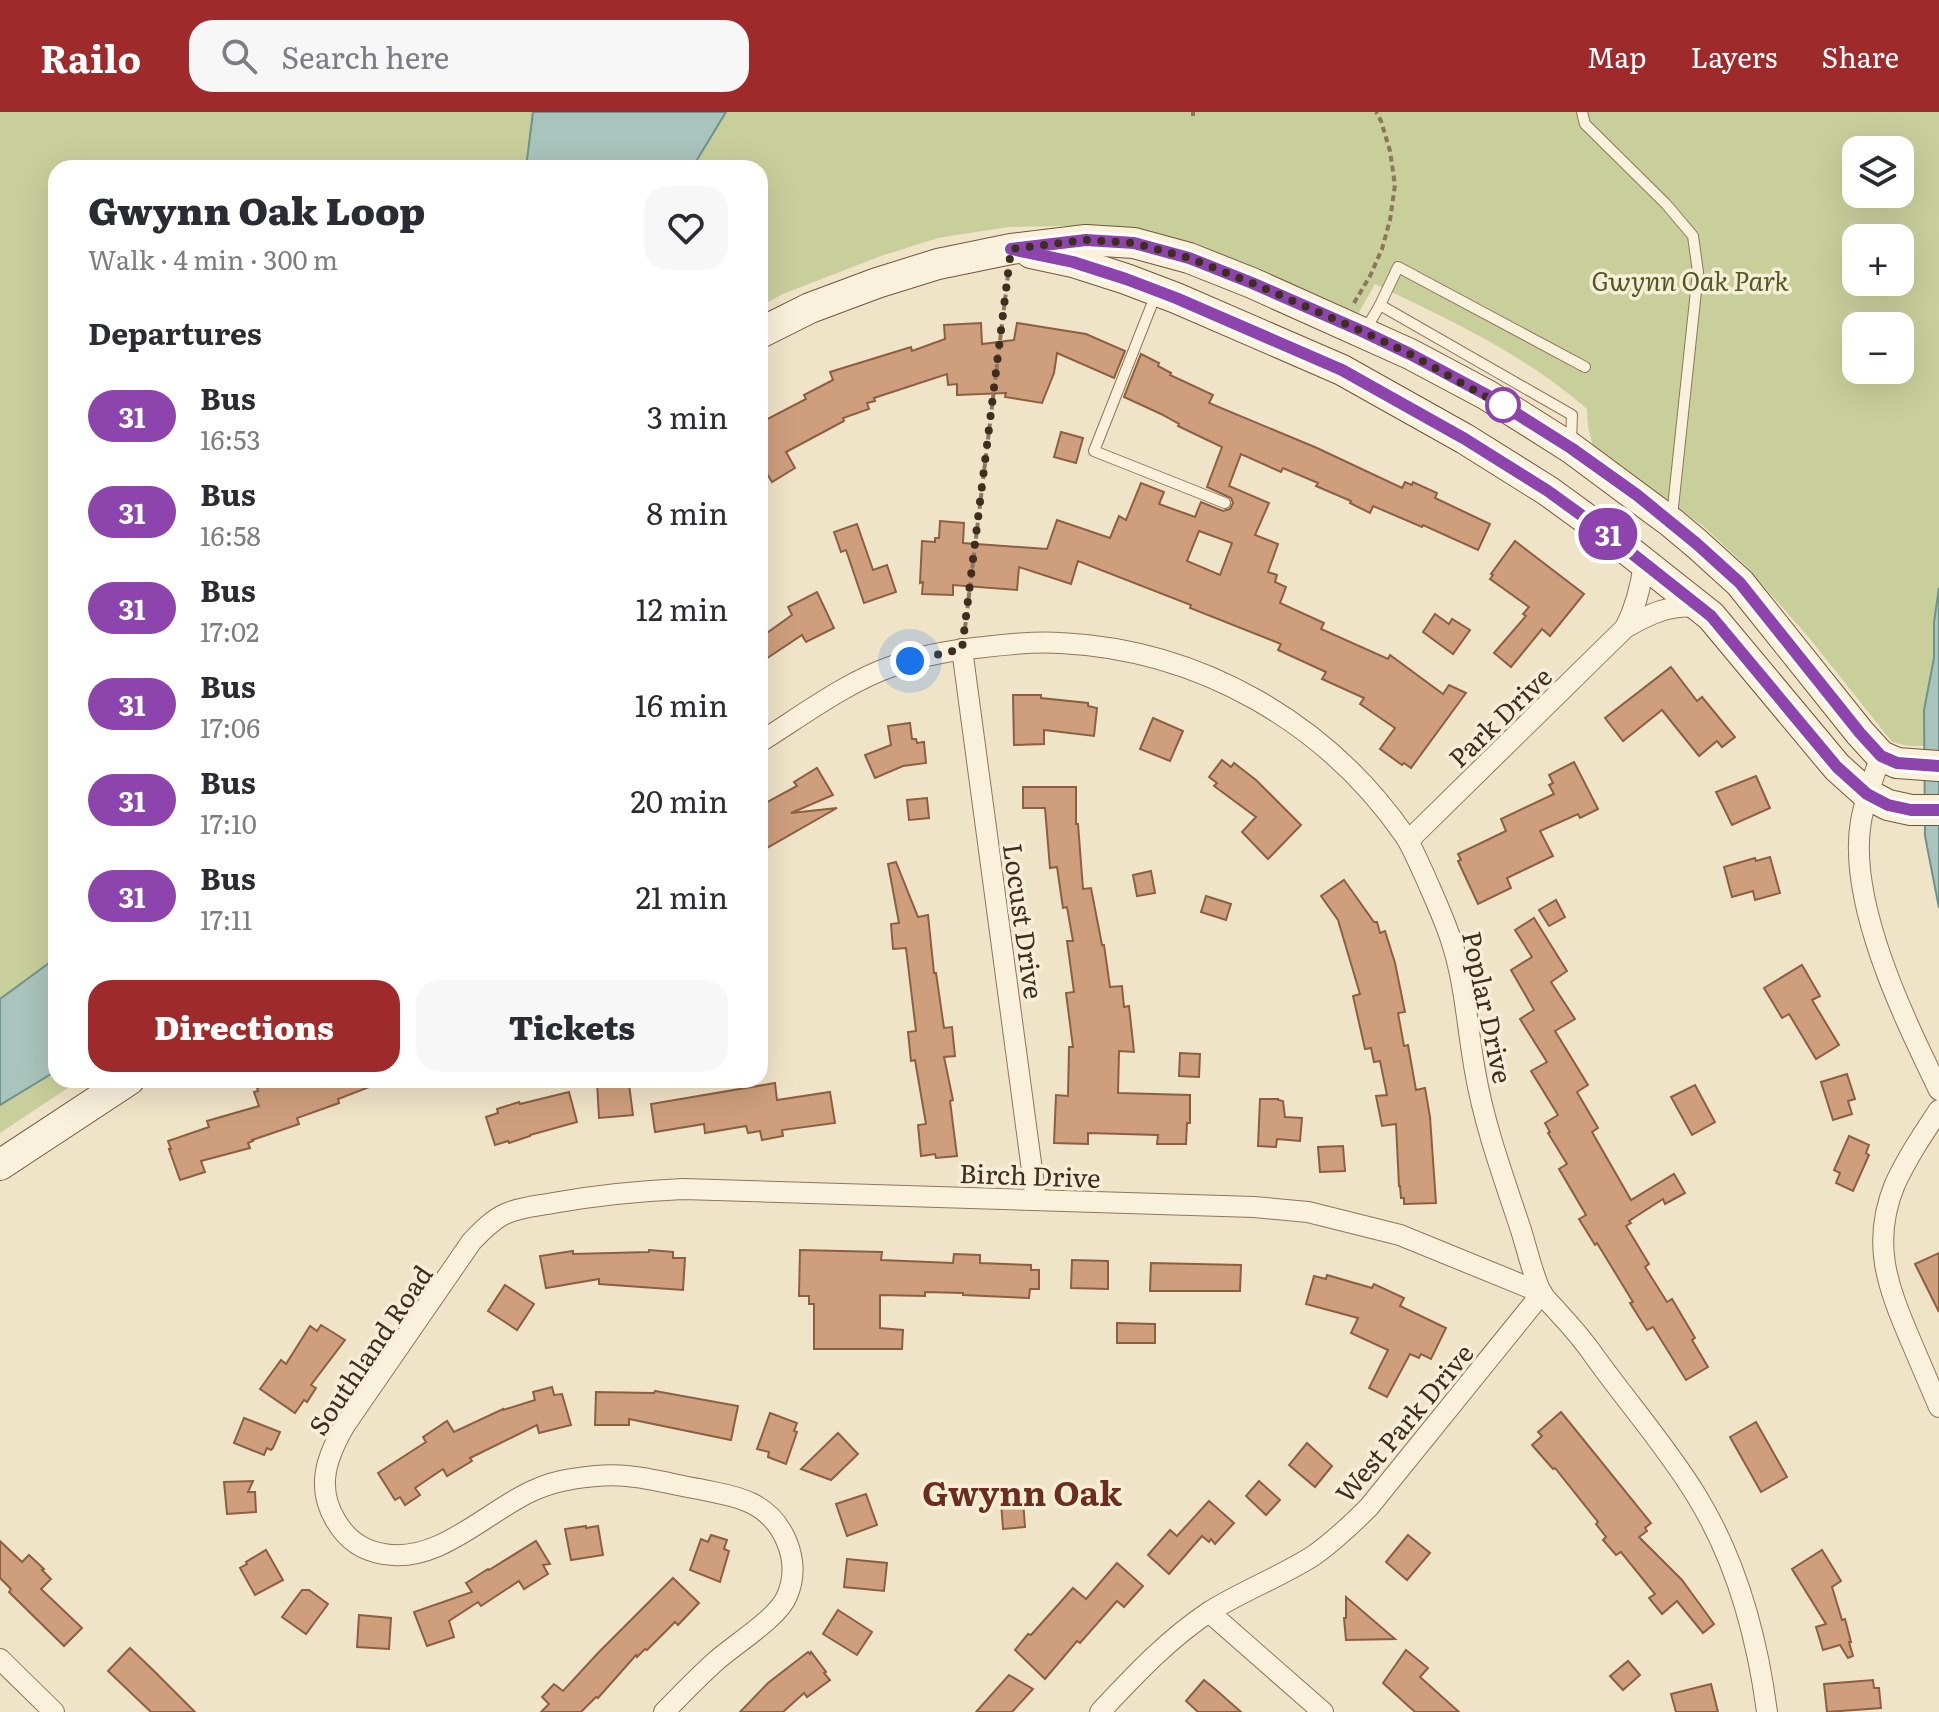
<!DOCTYPE html>
<html lang="en">
<head>
<meta charset="utf-8">
<style>
	:root { --surface:#fff; --page:#f7f7f7; --text:#2b2b33; --muted:#7c7c81; --accent:#9e2a2b }
	body { margin:0; font-family:Literata,serif; background:var(--page); color:var(--text); height:100vh; display:flex; flex-direction:column; font-size:30px; white-space:nowrap }
	* { box-sizing:border-box; margin:0 }
	p { font-size:26px; color:var(--muted) }
	.icon { flex:none; width:44px; height:44px; fill:none; stroke:currentColor; stroke-width:2; stroke-linecap:round; stroke-linejoin:round }
	.map { position:relative; flex:1; overflow:hidden }
	.drawer { position:absolute; left:48px; top:48px; width:720px; height:928px; display:flex; flex-direction:column; background:var(--surface); border-radius:24px; box-shadow:0 8px 32px #0002 }
	.drawer>* { flex:none }
	.badge { padding:0 16px; border-radius:26px; font-size:28px; line-height:52px }
	.buttons { position:absolute; left:1842px; top:24px; display:grid; gap:16px }
	.buttons a { display:grid; place-items:center; width:72px; height:72px; border-radius:16px; background:var(--surface); box-shadow:0 8px 32px #0002; font-size:40px }
	.you { position:absolute; width:40px; height:40px; margin:-20px; border:6px solid #fff; border-radius:50%; background:#1a73e8; box-shadow:0 0 0 12px #1a73e833 }
	.map>.badge { position:absolute; translate:-50% -50%; box-shadow:0 0 0 4px #fff }
	h2 { padding:0 40px; font-size:30px; line-height:72px }
	.round { display:grid; place-items:center; flex:none; width:84px; height:84px; border-radius:24px; background:var(--page) }
	.headline { display:flex; align-items:center; justify-content:space-between; height:136px; padding:0 40px }
	h1 { font-size:38px; font-weight:800; line-height:60px }
	.action { display:flex; gap:16px; margin-top:auto; padding:16px 40px }
	.action a { flex:1; height:92px; border-radius:24px; background:var(--accent); color:#fff; font-size:32px; font-weight:800; line-height:92px; text-align:center }
	.action a+a { background:var(--page); color:var(--text) }
	ul { padding:0; list-style:none }
	li { display:flex; align-items:center; gap:24px; height:96px; padding:0 40px }
	li div { flex:1 }
	li b { display:block; font-size:30px }
	li em { font-style:normal }
	li .badge { min-width:88px; font-weight:700; text-align:center }
	header { display:flex; align-items:center; gap:48px; box-sizing:border-box; height:112px; padding:0 40px; background:var(--accent); color:#fff }
	header strong { font-size:38px }
	nav { display:flex; gap:44px; margin-inline-start:auto; font-size:28px }
	.search { width:560px; height:72px; background:var(--page); display:flex; align-items:center; gap:20px; box-sizing:border-box; padding:0 28px; border-radius:24px; color:var(--muted); font-size:30px }
	.map>svg:first-child { display:block }
</style>
</head>
<body>
<header>
<strong>Railo</strong>
<div class="search"><svg class="icon" aria-label="search" viewBox="0 0 24 24"><circle cx="10" cy="10" r="6"/><path d="M15 15l6 6"/></svg>Search here</div>
<nav><a>Map</a><a>Layers</a><a>Share</a></nav>
</header>
<div class="map">
<svg width="1939" height="1600" viewBox="0 0 1939 1600">
	<rect width="100%" height="100%" fill="#f0e4c8"/>
	<path fill="#c9cf9b" fill-rule="evenodd" d="M0,0H1939V634H1908L1892,630L1810,527L1747,455L1703,414L1593,335L1588,315L1587,297C1526,243 1448,207 1375,172L1358,202L1098,115L1069,114L1008,115L938,126L881,144L783,182L760,194V56H56V968H80L0,1021ZM1856,38H1900V82H1856ZM1856,126H1900V170H1856ZM1856,214H1900V258H1856Z"/>
	<g fill="#a9c4bc" stroke="#6f938a" stroke-width="2">
		<polygon points="533,0 726,0 692,56 526,56"/>
		<polygon points="1939,476 1939,796 1925,724 1924,598 1934,546 1934,510"/>
		<polygon points="56,846 56,959 0,993 0,887"/>
	</g>
	<g fill="#cf9f7d" stroke="#8d5f41" stroke-width="2" fill-rule="evenodd">
		<polygon points="981,211 982,232 1014,228 1017,211 1086,222 1125,239 1114,266 1057,241 1054,261 1042,291 1005,285 1006,281 957,283 957,272 948,273 947,262 874,286 875,289 867,291 869,297 843,306 844,309 786,340 795,356 772,370 760,350 760,311 806,287 804,283 833,268 830,260 911,235 912,239 945,227 944,213"/>
		<path d="M1141,242L1159,251L1158,254L1171,261L1170,263L1213,283L1209,291L1317,336L1402,376L1405,370L1412,373L1413,370L1437,381L1435,386L1490,412L1478,438L1423,413L1422,415L1373,394L1370,401L1350,391L1351,389L1316,374L1318,371L1283,356L1281,360L1241,342L1229,374L1269,391L1255,423L1278,432L1268,460L1277,463L1275,470L1286,475L1280,491L1324,511L1321,517L1388,547L1390,543L1443,582L1449,573L1466,581L1411,656L1404,651L1402,653L1380,637L1395,616L1360,592L1364,586L1322,567L1326,560L1278,538L1281,532L1190,496L1191,493L1078,449L1071,472L1019,455L1017,478L953,473V483L922,482L923,470L920,471L922,429L935,430V426H939L940,409L964,411L963,431L1047,437L1057,408L1110,426L1119,404L1126,408L1141,371L1164,380L1159,392L1195,405L1201,390L1223,399L1230,397L1233,391L1231,386L1207,375L1222,335L1178,314L1179,312L1161,302L1124,285ZM1199,419L1232,431L1220,463L1187,449Z"/>
		<polygon points="1061,320 1083,326 1076,351 1054,345"/>
		<polygon points="857,412 873,458 887,453 896,480 864,491 846,438 841,440 834,420"/>
		<polygon points="1515,429 1584,482 1550,524 1542,517 1511,555 1494,541 1526,504 1523,502 1529,495 1490,467 1493,463 1491,462"/>
		<polygon points="817,480 834,516 806,530 802,523 760,551 760,526 792,503 788,495"/>
		<polygon points="1435,502 1449,512 1452,507 1470,518 1453,542 1423,520"/>
		<polygon points="1671,555 1697,589 1702,585 1735,625 1722,635 1717,629 1699,644 1662,598 1623,629 1605,606"/>
		<polygon points="1013,583 1041,583 1041,586 1088,591 1088,594 1097,596 1094,624 1044,618 1044,632 1014,633"/>
		<polygon points="1153,606 1183,619 1170,649 1140,637"/>
		<polygon points="910,611 912,627 916,627 917,631 924,630 926,651 903,654 875,666 865,643 891,633 888,614"/>
		<polygon points="1222,648 1231,655 1234,651 1256,668 1301,713 1268,747 1242,720 1256,705 1214,674 1217,671 1209,665"/>
		<polygon points="1574,650 1598,697 1580,706 1578,702 1540,719 1553,744 1507,766 1511,776 1478,792 1458,749 1461,748 1458,742 1506,719 1501,707 1554,682 1549,673 1553,671 1549,663"/>
		<polygon points="817,656 833,683 791,701 837,696 765,737 760,727 760,694 797,674 794,670"/>
		<polygon points="1756,664 1770,696 1732,713 1716,680"/>
		<polygon points="1023,675 1076,675 1076,712 1078,712 1083,777 1091,776 1102,833 1104,833 1110,875 1122,874 1124,895 1129,894 1134,940 1119,939 1118,981 1190,983 1190,1011 1187,1011 1186,1032 1157,1032 1158,1023 1088,1021 1088,1032 1054,1031 1056,983 1068,984 1069,935 1073,935 1066,881 1074,880 1067,829 1073,829 1067,795 1063,796 1057,755 1050,756 1045,696 1023,696"/>
		<polygon points="927,686 929,706 909,708 907,688"/>
		<polygon points="1770,745 1780,781 1755,788 1753,779 1732,785 1724,755 1755,746 1756,749"/>
		<polygon points="896,750 918,805 928,803 934,861 936,861 944,916 952,915 955,944 944,945 953,988 950,989 957,1044 936,1046 935,1042 921,1044 918,1013 926,1012 915,948 911,949 908,920 916,919 906,836 893,837 891,812 899,811 888,752"/>
		<polygon points="1151,759 1155,781 1137,784 1133,763"/>
		<polygon points="1344,768 1374,810 1377,810 1380,821 1385,819 1395,851 1405,900 1398,901 1404,934 1408,933 1416,978 1425,976 1430,1005 1436,1091 1404,1092 1404,1086 1401,1086 1400,1074 1399,1074 1396,1012 1382,1014 1376,984 1387,983 1380,949 1374,950 1371,936 1365,937 1353,884 1360,882 1338,808 1321,784"/>
		<polygon points="1206,784 1231,792 1226,808 1201,800"/>
		<polygon points="1556,788 1565,805 1549,814 1539,798"/>
		<polygon points="1534,806 1567,859 1551,870 1575,907 1555,919 1588,973 1577,980 1598,1016 1592,1020 1631,1088 1674,1062 1685,1081 1665,1092 1663,1087 1629,1109 1631,1111 1626,1114 1649,1152 1645,1155 1667,1190 1672,1187 1695,1226 1692,1228 1708,1255 1686,1268 1653,1215 1647,1218 1630,1191 1633,1190 1597,1131 1595,1133 1579,1107 1586,1103 1559,1057 1567,1052 1548,1021 1550,1020 1545,1011 1558,1003 1531,959 1547,950 1520,907 1534,898 1511,858 1532,845 1515,818"/>
		<polygon points="1802,853 1820,884 1812,888 1839,933 1816,947 1789,902 1782,906 1764,876"/>
		<polygon points="1180,941 1200,942 1199,965 1179,964"/>
		<polygon points="1847,962 1855,987 1848,989 1852,1002 1833,1008 1821,970"/>
		<polygon points="266,968 382,968 382,970 338,987 339,991 297,1006 299,1012 252,1028 253,1029 248,1031 250,1036 201,1049 205,1060 180,1068 169,1037 171,1037 168,1029 209,1015 207,1009 259,994 254,980 258,979 257,976 267,973"/>
		<polygon points="621,968 622,972 629,972 633,1003 599,1006 597,970"/>
		<polygon points="775,971 777,988 830,980 835,1011 782,1018 783,1024 762,1028 760,1019 748,1021 746,1014 705,1021 704,1012 655,1020 651,992"/>
		<polygon points="1695,973 1715,1010 1692,1023 1671,985"/>
		<polygon points="569,980 577,1010 530,1023 530,1024 509,1031 508,1029 495,1033 486,1005 498,1001 497,997 519,990 520,992"/>
		<polygon points="1260,987 1278,987 1278,988 1283,989 1285,1005 1302,1006 1300,1029 1277,1027 1276,1035 1258,1034"/>
		<polygon points="1849,1024 1869,1033 1866,1041 1869,1043 1853,1079 1836,1071 1840,1061 1834,1058"/>
		<polygon points="1343,1034 1345,1059 1320,1060 1318,1035"/>
		<polygon points="649,1138 673,1140 673,1146 685,1146 683,1178 599,1172 599,1167 546,1176 540,1144 573,1139 573,1142 649,1140"/>
		<polygon points="800,1138 882,1140 881,1148 953,1151 954,1142 980,1143 980,1151 1031,1153 1031,1158 1039,1158 1039,1177 1030,1177 1029,1186 963,1183 963,1181 925,1180 925,1184 880,1183 880,1216 903,1218 902,1237 814,1237 814,1192 809,1192 809,1184 799,1184"/>
		<polygon points="1939,1141 1939,1200 1915,1152"/>
		<polygon points="1072,1148 1108,1149 1108,1177 1071,1176"/>
		<polygon points="1151,1151 1241,1153 1240,1179 1150,1179"/>
		<polygon points="1327,1163 1372,1176 1374,1172 1404,1186 1400,1194 1446,1216 1431,1247 1421,1242 1419,1246 1410,1242 1387,1285 1369,1276 1388,1238 1351,1221 1358,1206 1306,1192 1314,1164 1326,1167"/>
		<polygon points="505,1173 534,1192 517,1218 488,1199"/>
		<polygon points="1117,1211 1155,1212 1155,1231 1117,1231"/>
		<polygon points="321,1213 345,1228 311,1273 316,1276 307,1290 304,1288 295,1301 260,1277 281,1248 286,1252 310,1214 317,1219"/>
		<polygon points="552,1275 554,1283 562,1282 571,1313 539,1321 537,1313 470,1346 472,1349 447,1364 443,1357 415,1376 420,1383 405,1393 400,1385 395,1388 378,1361 426,1330 423,1325 447,1309 454,1320 503,1297 503,1298 535,1288 533,1280"/>
		<polygon points="655,1279 738,1294 731,1328 629,1307 629,1313 595,1313 596,1280 654,1281"/>
		<polygon points="1561,1300 1651,1411 1645,1416 1647,1419 1639,1425 1682,1468 1714,1512 1703,1521 1677,1489 1662,1502 1649,1486 1655,1482 1621,1440 1616,1443 1603,1428 1606,1425 1596,1412 1598,1410 1555,1356 1553,1357 1532,1333 1542,1324 1538,1320"/>
		<polygon points="770,1301 797,1311 794,1319 797,1320 786,1352 768,1345 769,1340 757,1337"/>
		<polygon points="244,1306 280,1320 273,1336 271,1338 267,1336 264,1343 234,1331"/>
		<polygon points="1756,1310 1787,1365 1761,1380 1730,1325"/>
		<polygon points="838,1321 858,1342 831,1368 801,1357"/>
		<polygon points="1307,1331 1332,1354 1315,1375 1289,1353"/>
		<polygon points="253,1369 248,1380 255,1380 256,1400 227,1402 224,1370"/>
		<polygon points="1259,1369 1280,1388 1266,1403 1246,1384"/>
		<polygon points="866,1382 877,1413 847,1424 836,1392"/>
		<polygon points="1023,1388 1025,1415 1003,1417 1001,1390"/>
		<polygon points="1209,1389 1234,1411 1215,1432 1211,1427 1209,1430 1202,1424 1169,1462 1148,1443 1170,1418 1177,1424"/>
		<polygon points="586,1414 586,1416 598,1414 603,1443 571,1448 565,1417"/>
		<polygon points="711,1423 727,1428 724,1437 729,1439 720,1470 690,1458 701,1427 708,1430"/>
		<polygon points="1408,1423 1430,1441 1407,1468 1386,1450"/>
		<polygon points="0,1429 22,1450 29,1443 44,1457 42,1458 51,1467 41,1477 82,1516 64,1534 9,1480 11,1477 0,1466"/>
		<polygon points="536,1429 550,1452 543,1453 548,1462 524,1477 519,1469 481,1494 478,1490 449,1509 454,1525 427,1534 414,1500 472,1480 466,1471 488,1457 489,1458"/>
		<polygon points="266,1438 283,1468 255,1483 240,1456 247,1452 246,1450"/>
		<polygon points="1822,1438 1841,1469 1832,1475 1842,1508 1845,1507 1851,1530 1849,1530 1853,1544 1848,1546 1840,1533 1823,1538 1816,1515 1826,1512 1792,1457"/>
		<polygon points="847,1447 887,1451 884,1479 844,1475"/>
		<polygon points="1117,1451 1143,1474 1124,1495 1117,1489 1080,1531 1077,1529 1045,1567 1015,1538 1028,1522 1031,1523 1073,1476 1086,1487"/>
		<polygon points="673,1466 699,1491 678,1513 675,1510 647,1538 645,1537 637,1545 636,1543 598,1586 596,1585 581,1600 541,1600 549,1592 542,1585 554,1572 563,1579 598,1541"/>
		<polygon points="302,1478 309,1478 328,1492 306,1522 282,1505"/>
		<polygon points="1346,1485 1395,1527 1346,1528 1344,1506 1346,1506"/>
		<polygon points="838,1498 872,1520 857,1543 823,1522"/>
		<polygon points="359,1503 391,1506 389,1537 357,1535"/>
		<polygon points="130,1536 153,1558 195,1600 151,1600 108,1559"/>
		<polygon points="1406,1538 1428,1556 1420,1565 1459,1600 1415,1600 1383,1571"/>
		<polygon points="808,1540 810,1542 811,1540 826,1560 824,1561 830,1568 807,1585 804,1581 783,1600 740,1600 768,1571"/>
		<polygon points="1628,1549 1640,1563 1623,1578 1610,1564"/>
		<polygon points="1009,1563 1033,1577 1012,1600 976,1600"/>
		<polygon points="1204,1568 1215,1577 1241,1600 1198,1600 1186,1589"/>
		<polygon points="1873,1568 1874,1576 1879,1576 1881,1596 1827,1600 1824,1572"/>
		<polygon points="1711,1572 1718,1600 1676,1600 1671,1582"/>
	</g>
	<g fill="none" stroke-linecap="round" stroke-linejoin="round">
		<defs>
			<g id="service">
				<polyline points="1582,0 1585,12 1666,92 1693,124 1698,160 1672,405"/>
				<polyline points="1156,182 1094,339 1225,391"/>
				<polyline points="1380,193 1398,155 1585,255"/>
				<polyline points="1366,217 1380,193 1572,303 1571,330"/>
			</g>
			<g id="minor">
				<path d="M1625,516C1636,495 1641,474 1644,451"/>
				<polyline points="962,537 1036,1088"/>
				<path d="M760,630C800,605 848,569 893,554C922,543 953,538 984,535C1009,532 1036,529 1061,531C1200,538 1326,610 1405,724C1413,736 1418,750 1424,762C1433,783 1443,804 1450,825C1465,868 1467,915 1475,959C1484,1012 1503,1064 1520,1115C1526,1133 1533,1164 1541,1180C1545,1187 1552,1193 1557,1199C1571,1214 1584,1229 1595,1245C1628,1291 1666,1334 1696,1383C1737,1449 1757,1524 1767,1600"/>
				<path d="M1881,644C1873,666 1865,687 1861,709C1847,790 1904,906 1939,978"/>
				<path d="M1409,728L1625,516C1649,502 1670,492 1699,495"/>
				<path d="M1939,998C1923,1022 1907,1046 1895,1072C1871,1130 1887,1173 1910,1227C1920,1250 1929,1272 1939,1295"/>
				<polyline points="1209,1500 1323,1600"/>
				<polyline points="0,1547 54,1600"/>
				<path d="M664,1600C681,1583 698,1565 716,1549C735,1532 778,1506 787,1484C802,1449 784,1407 751,1391C735,1383 716,1381 699,1377C675,1373 651,1366 627,1364C610,1362 590,1364 572,1367C558,1369 545,1373 532,1379C486,1400 438,1452 384,1442C364,1439 347,1428 336,1409C315,1375 327,1344 345,1313L472,1129C482,1119 492,1108 505,1102C520,1095 538,1094 553,1091C597,1083 639,1079 683,1077L1254,1095L1308,1100L1400,1123L1542,1181"/>
				<path d="M1100,1600C1134,1564 1167,1528 1209,1500C1242,1479 1280,1465 1313,1444C1333,1430 1351,1413 1369,1395L1542,1181"/>
			</g>
			<g id="secondary">
				<polyline points="1031,141 1073,150 1126,167 1176,186 1342,258 1465,327 1548,379 1610,424 1711,504 1837,655 1867,682 1888,693 1911,698 1939,698"/>
				<polyline points="760,221 810,196 877,171 938,152 1011,137 1086,128 1134,131 1189,146 1252,171 1410,242 1487,283 1571,336 1672,411 1697,432 1740,471 1860,621 1881,644 1897,651 1939,654"/>
				<polyline points="0,1053 129,968"/>
			</g>
		</defs>
		<use href="#service" stroke="#8d765c" stroke-width="12"/>
		<use href="#minor" stroke="#8d765c" stroke-width="22"/>
		<use href="#secondary" stroke="#6f573f" stroke-width="32"/>
		<g stroke="#8d765c" stroke-width="4" stroke-dasharray="6 4" stroke-linecap="butt">
			<polyline points="1193,0 1193,4"/>
			<polyline points="1354,191 1370,164 1382,137 1390,108 1395,73 1390,39 1381,9 1376,0"/>
			<polyline points="965,516 1008,163"/>
		</g>
		<use href="#service" stroke="#faf1dc" stroke-width="10"/>
		<use href="#minor" stroke="#faf1dc" stroke-width="20"/>
		<use href="#secondary" stroke="#faf1dc" stroke-width="30"/>
	</g>
	<g fill="none" stroke-linecap="round" stroke-linejoin="round">
		<defs>
			<polyline id="line" points="1939,654 1897,651 1881,644 1860,621 1740,471 1697,432 1637,383 1571,336 1487,283 1410,242 1364,220 1252,171 1189,146 1134,131 1086,128 1011,137 1073,150 1126,167 1176,186 1342,258 1465,327 1548,379 1610,424 1711,504 1837,655 1867,682 1888,693 1911,698 1939,698"/>
		</defs>
		<use href="#line" stroke="#fff" stroke-width="18"/>
		<use href="#line" stroke="#8e44ad" stroke-width="12"/>
		<polyline stroke="#3d2e20" stroke-width="8" stroke-dasharray="0 14.4" points="910,549 962,537 1011,137 1086,128 1134,131 1189,146 1252,171 1364,220 1410,242 1508,297 1503,293"/>
	</g>
	<circle fill="#fff" stroke="#8e44ad" stroke-width="4" cx="1503" cy="293" r="16"/>
	<g text-anchor="middle" dominant-baseline="central" stroke-width="7" stroke-linejoin="round" paint-order="stroke">
		<g font-size="26" font-style="italic" fill="#4d5a26" stroke="#f7eed8">
			<text x="1690" y="167">Gwynn Oak Park</text>
		</g>
		<g font-size="26" fill="#3d2e20" stroke="#f7eed8">
			<text transform="translate(1499 604) rotate(-44)">Park Drive</text>
			<text transform="translate(1025 809) rotate(82)">Locust Drive</text>
			<text transform="translate(1489 895) rotate(78)">Poplar Drive</text>
			<text transform="translate(1030 1062) rotate(2)">Birch Drive</text>
			<text transform="translate(369 1237) rotate(-56)">Southland Road</text>
			<text transform="translate(1403 1310) rotate(-50)">West Park Drive</text>
		</g>
		<g font-size="34" font-weight="bold" fill="#6b2e1e" stroke="#f7eed8">
			<text x="1022" y="1379">Gwynn Oak</text>
		</g>
	</g>
</svg>
<div class="buttons">
<a><svg class="icon" aria-label="layers" viewBox="0 0 24 24"><path d="M12 4l9 5-9 5-9-5zM3 14l9 5 9-5"/></svg></a>
<a>+</a>
<a>−</a>
</div>
<div class="you" style="left:910px;top:549px"></div>
<b class="badge" style="left:1608px;top:422px;background:#8e44ad;color:#fff">31</b>
<section class="drawer">
<div class="headline"><div><h1>Gwynn Oak Loop</h1><p>Walk · 4 min · 300 m</p></div><a class="round"><svg class="icon" aria-label="heart" viewBox="0 0 24 24"><path d="M12 20l-8-8c-3-5 5-10 8-4 3-6 11-1 8 4z"/></svg></a></div>
<h2>Departures</h2>
<ul>
<li><span class="badge" style="background:#8e44ad;color:#fff">31</span><div><b>Bus</b><p>16:53</p></div><em>3 min</em></li>
<li><span class="badge" style="background:#8e44ad;color:#fff">31</span><div><b>Bus</b><p>16:58</p></div><em>8 min</em></li>
<li><span class="badge" style="background:#8e44ad;color:#fff">31</span><div><b>Bus</b><p>17:02</p></div><em>12 min</em></li>
<li><span class="badge" style="background:#8e44ad;color:#fff">31</span><div><b>Bus</b><p>17:06</p></div><em>16 min</em></li>
<li><span class="badge" style="background:#8e44ad;color:#fff">31</span><div><b>Bus</b><p>17:10</p></div><em>20 min</em></li>
<li><span class="badge" style="background:#8e44ad;color:#fff">31</span><div><b>Bus</b><p>17:11</p></div><em>21 min</em></li>
</ul>
<div class="action"><a>Directions</a><a>Tickets</a></div>
</section>
</div>
</body>
</html>
